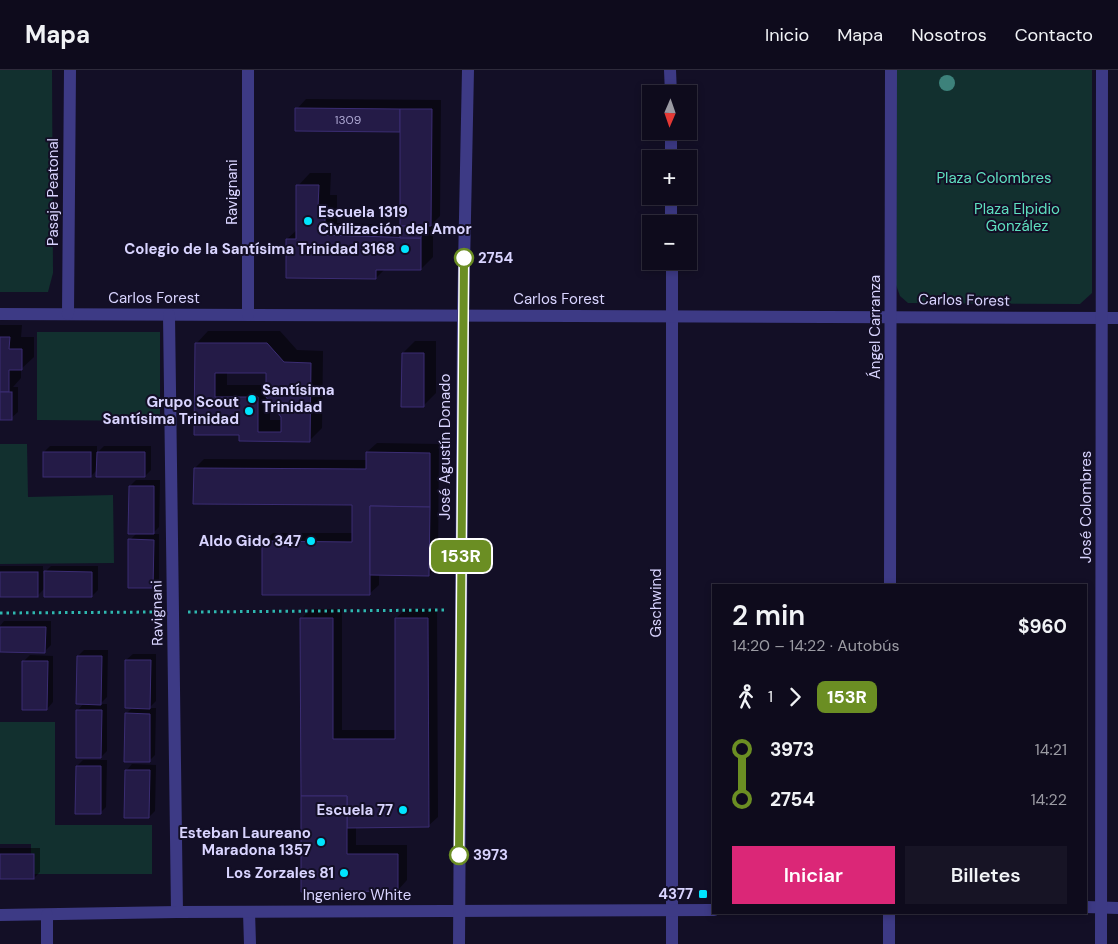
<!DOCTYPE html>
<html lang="es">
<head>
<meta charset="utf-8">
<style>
	:root { --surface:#0e0b1c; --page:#171425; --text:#f1f3f6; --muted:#9b9ba3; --line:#2e2b3b; --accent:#db2777 }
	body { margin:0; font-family:"DM Sans",sans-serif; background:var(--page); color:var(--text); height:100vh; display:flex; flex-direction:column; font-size:19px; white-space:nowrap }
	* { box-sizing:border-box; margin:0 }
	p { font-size:16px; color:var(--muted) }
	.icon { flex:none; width:28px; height:28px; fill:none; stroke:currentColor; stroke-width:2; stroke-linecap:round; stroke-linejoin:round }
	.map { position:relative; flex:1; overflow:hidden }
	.drawer { position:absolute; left:712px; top:514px; width:375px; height:330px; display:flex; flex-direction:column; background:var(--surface); border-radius:0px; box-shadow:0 2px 8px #0003,0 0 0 1px var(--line) }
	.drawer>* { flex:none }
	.badge { padding:0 10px; border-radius:8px; font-size:18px; line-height:32px }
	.needle { width:32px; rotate:182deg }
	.controls { position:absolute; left:642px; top:15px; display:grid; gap:10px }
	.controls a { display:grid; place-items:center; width:55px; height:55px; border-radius:0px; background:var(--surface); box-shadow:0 2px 8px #0003,0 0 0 1px var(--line); font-size:25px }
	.map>.badge { position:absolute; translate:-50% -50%; box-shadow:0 0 0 2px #fff }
	.legs { display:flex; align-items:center; gap:8px; height:55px; padding:0 20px; font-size:16px }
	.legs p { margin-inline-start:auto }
	.head { display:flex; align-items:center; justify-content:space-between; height:85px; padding:0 20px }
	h1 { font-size:28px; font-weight:600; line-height:38px }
	.button { display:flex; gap:10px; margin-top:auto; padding:10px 20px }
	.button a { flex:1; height:58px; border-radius:0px; background:var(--accent); color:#fff; font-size:20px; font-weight:600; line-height:58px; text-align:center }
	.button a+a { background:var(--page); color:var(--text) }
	ul { padding:0 20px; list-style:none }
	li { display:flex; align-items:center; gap:18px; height:50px; font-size:19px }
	li i { display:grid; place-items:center; width:8px; height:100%; margin:0 6px; background:currentColor }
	li i::after { content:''; width:12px; height:12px; margin:-6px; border:4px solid; border-radius:50%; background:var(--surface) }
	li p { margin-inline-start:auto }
	li:first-child i { background:linear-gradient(#0000 50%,currentColor 0) }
	li:last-child i { background:linear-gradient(currentColor 50%,#0000 0) }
	header { display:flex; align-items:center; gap:30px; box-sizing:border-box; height:70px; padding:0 25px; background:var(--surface); border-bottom:1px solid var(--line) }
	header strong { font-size:24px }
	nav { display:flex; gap:28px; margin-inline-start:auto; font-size:18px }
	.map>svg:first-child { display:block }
</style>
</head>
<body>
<header>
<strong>Mapa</strong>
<nav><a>Inicio</a><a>Mapa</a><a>Nosotros</a><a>Contacto</a></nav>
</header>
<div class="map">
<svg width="1118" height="874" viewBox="0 0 1118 874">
	<rect width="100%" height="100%" fill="#130f26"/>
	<g fill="#12302f">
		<polygon points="0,0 52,0 53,203 48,222 0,222"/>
		<polygon points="897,0 1092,0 1092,223 1080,234 908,233 900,226 896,215"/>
		<polygon points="37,262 160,262 160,351 37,350"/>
		<polygon points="0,374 27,374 28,427 113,425 114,493 0,494"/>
		<polygon points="0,652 55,652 55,755 152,755 152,804 31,804 31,774 0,774"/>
	</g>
	<g fill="#0007" fill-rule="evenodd">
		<polygon points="306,29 441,30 440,146 430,156 433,156 433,187 421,199 385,199 376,208 287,169 298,159 298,116 310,103 331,103 330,125 337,125 337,153 401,155 402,60 297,39"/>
		<polygon points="0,255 22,255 21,267 34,267 34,287 21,299 21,308 13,317 18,317 18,342 11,348 0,348"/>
		<path d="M208,261H280L297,280L323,281L322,358L310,370L240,364H195L196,274ZM227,302H267V315H227ZM270,330L282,347V350H270Z"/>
		<polygon points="415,271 436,271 436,323 423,336 403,283"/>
		<polygon points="377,373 439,374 438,495 429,505 379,504 379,515 369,524 263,472 273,463 353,463 354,434 195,398 204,389 367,390 367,382"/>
		<polygon points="50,376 97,376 97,383 104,376 151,376 151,400 145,406 98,399 91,406 44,382"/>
		<polygon points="136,410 160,410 159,457 152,464 159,464 159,510 153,517 130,470 137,463 130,416"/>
		<polygon points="0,496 43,496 43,504 51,496 98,496 98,520 92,526 45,518 37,526 0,526"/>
		<polygon points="311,539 342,539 342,660 397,660 396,548 406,539 437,539 438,747 428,756 356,756 356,775 407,775 407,810 398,820 302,820 301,549"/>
		<polygon points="4,551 51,551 51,575 45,581 0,581 0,556"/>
		<polygon points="84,580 108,580 107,627 100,634 107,634 107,681 101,687 78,640 84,633 78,586"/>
		<polygon points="133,584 156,584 156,631 149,638 156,638 155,685 149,691 126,644 133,637 126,590"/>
		<polygon points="30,585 53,586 53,632 47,639 23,592"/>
		<polygon points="83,690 107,690 106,737 100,743 77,696"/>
		<polygon points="132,694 156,695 155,741 149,747 126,701"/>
		<polygon points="0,778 40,778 40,802 34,808 0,808"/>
	</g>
	<g fill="#241b47" stroke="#3b2d73" fill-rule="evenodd">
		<polygon points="295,38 400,39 400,62 295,61"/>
		<polygon points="400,39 432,39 431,156 400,156"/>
		<polygon points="296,115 319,115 318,137 325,137 325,165 421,168 421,200 376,200 376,209 286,208 286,169 296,169"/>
		<polygon points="400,156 422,156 421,168 400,168"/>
		<polygon points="0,267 10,267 9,279 22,279 22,300 9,300 9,322 0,322"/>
		<path d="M195,273H267L284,292L311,293L310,372L239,371V365H194ZM215,303H266V327L281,347V362H258V327H215Z"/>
		<polygon points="402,283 424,283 424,337 401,337"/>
		<rect x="0" y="322" width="12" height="28"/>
		<rect x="43" y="382" width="48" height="25"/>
		<polygon points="97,382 145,382 145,407 96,407"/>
		<polygon points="366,382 430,383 430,437 370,436 370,525 262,525 262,471 352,472 352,435 193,434 194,398 366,399"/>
		<polygon points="129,416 154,416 154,464 128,464"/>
		<polygon points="370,436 430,437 429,506 370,505"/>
		<polygon points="128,469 154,470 153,518 128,518"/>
		<polygon points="44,501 92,502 92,527 44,527"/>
		<rect x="0" y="502" width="38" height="25"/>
		<polygon points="300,548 333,548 333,669 395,669 395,548 428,548 429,757 347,758 347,726 301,726"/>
		<polygon points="0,557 46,557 45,583 0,582"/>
		<polygon points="77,586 102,586 101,635 76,634"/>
		<polygon points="125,590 151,590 150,639 125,638"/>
		<polygon points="22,591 48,591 47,640 22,640"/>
		<polygon points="76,640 102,640 101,688 76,688"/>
		<polygon points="125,643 150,644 150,692 124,692"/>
		<polygon points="76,696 101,696 101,744 75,744"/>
		<polygon points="125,700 150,700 149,748 124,748"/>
		<polygon points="301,726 347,726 347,784 398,784 398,821 301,822"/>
		<rect x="0" y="784" width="34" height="25"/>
	</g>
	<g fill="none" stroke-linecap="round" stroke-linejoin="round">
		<g stroke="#2fb8b0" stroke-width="3" stroke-dasharray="2.5 4" stroke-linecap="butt">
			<polyline points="188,542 447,540"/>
			<polyline points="0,543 157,542"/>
		</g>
		<g stroke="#3d3a85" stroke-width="12">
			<polyline points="670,0 671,24"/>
			<polyline points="671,61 671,89"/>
			<polyline points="671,126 671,154"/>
			<polyline points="672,191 672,874"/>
			<polyline points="0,244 1118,248"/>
			<polyline points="68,244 70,0"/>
			<polyline points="169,245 177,842"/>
			<polyline points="248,245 248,0"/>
			<polyline points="890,515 891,0"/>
			<polyline points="1086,837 1118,838"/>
			<polyline points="249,842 250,874"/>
			<polyline points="0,845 177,842 714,840"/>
			<polyline points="47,845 47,874"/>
			<polyline points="459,874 463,245 468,0"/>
			<polyline points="889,874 889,842"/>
			<polyline points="1101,874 1102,0"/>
		</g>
	</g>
	<circle fill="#3d827b" cx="947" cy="13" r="8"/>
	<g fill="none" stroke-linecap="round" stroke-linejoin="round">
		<defs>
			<polyline id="line-1" points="459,785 464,188"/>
		</defs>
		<use href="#line-1" stroke="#fff" stroke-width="11"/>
		<use href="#line-1" stroke="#6b8e23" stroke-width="8"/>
	</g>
	<g fill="#00e5ff" stroke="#130f26" stroke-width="2">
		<circle cx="308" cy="151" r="5"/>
		<circle cx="405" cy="179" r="5"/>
		<circle cx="252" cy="329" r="5"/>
		<circle cx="249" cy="341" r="5"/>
		<circle cx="311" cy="471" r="5"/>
		<circle cx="403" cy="740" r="5"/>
		<circle cx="321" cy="772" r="5"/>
		<circle cx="344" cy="803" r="5"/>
		<rect x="698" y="819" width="10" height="10" rx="2.5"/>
	</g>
	<g fill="#fff" stroke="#6b8e23" stroke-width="2.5">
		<circle cx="464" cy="188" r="9"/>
		<circle cx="459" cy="785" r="9"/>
	</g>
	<g text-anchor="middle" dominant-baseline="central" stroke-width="4" stroke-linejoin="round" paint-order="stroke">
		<g font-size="12" fill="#aca6d1">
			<text x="348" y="50">1309</text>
		</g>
		<g font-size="15" fill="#5fe0c0" stroke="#130f26">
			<text x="994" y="108">Plaza Colombres</text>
			<text x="1017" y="139">Plaza Elpidio<tspan x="1017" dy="17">González</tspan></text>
		</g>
		<g font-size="15" fill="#d9d4ff" stroke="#130f26">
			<text transform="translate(53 122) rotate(-90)">Pasaje Peatonal</text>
			<text transform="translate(232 122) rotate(-90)">Ravignani</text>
			<text x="154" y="228">Carlos Forest</text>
			<text x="559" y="229">Carlos Forest</text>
			<text transform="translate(964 230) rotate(1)">Carlos Forest</text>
			<text transform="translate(875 257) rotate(-90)">Ángel Carranza</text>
			<text transform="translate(445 377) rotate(-90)">José Agustín Donado</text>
			<text transform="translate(1086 437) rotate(-90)">José Colombres</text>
			<text transform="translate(656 533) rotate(-90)">Gschwind</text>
			<text transform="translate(157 543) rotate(-91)">Ravignani</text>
			<text x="357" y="825">Ingeniero White</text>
		</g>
		<g font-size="15" font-weight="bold" fill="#d9d4ff" stroke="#130f26" text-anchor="end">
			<text x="318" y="142" text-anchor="start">Escuela 1319<tspan x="318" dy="17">Civilización del Amor</tspan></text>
			<text x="395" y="179">Colegio de la Santísima Trinidad 3168</text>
			<text x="262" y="320" text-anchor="start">Santísima<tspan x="262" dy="17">Trinidad</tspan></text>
			<text x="239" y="332">Grupo Scout<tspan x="239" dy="17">Santísima Trinidad</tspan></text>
			<text x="301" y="471">Aldo Gido 347</text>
			<text x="393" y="740">Escuela 77</text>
			<text x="311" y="763">Esteban Laureano<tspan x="311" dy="17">Maradona 1357</tspan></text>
			<text x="334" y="803">Los Zorzales 81</text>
			<text x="693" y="824">4377</text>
		</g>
		<g font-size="15" font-weight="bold" fill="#d9d4ff" stroke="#130f26" text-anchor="start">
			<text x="478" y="188">2754</text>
			<text x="473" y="785">3973</text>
		</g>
	</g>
</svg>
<div class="controls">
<a><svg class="needle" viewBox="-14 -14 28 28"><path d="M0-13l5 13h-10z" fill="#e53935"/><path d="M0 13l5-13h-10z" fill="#9b9ba3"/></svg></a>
<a>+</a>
<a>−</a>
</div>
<b class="badge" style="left:461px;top:486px;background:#6b8e23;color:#fff">153R</b>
<section class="drawer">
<div class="head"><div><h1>2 min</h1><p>14:20 – 14:22 · Autobús</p></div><b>$960</b></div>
<div class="legs"><svg class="icon" aria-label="walk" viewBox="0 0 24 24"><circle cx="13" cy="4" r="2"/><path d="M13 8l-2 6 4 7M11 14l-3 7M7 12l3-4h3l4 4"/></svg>1<svg class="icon" aria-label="forward" viewBox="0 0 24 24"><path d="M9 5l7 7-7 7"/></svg><b class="badge" style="background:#6b8e23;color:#fff">153R</b></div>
<ul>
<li><i style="color:#6b8e23"></i><b>3973</b><p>14:21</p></li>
<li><i style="color:#6b8e23"></i><b>2754</b><p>14:22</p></li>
</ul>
<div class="button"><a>Iniciar</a><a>Billetes</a></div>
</section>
</div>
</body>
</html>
